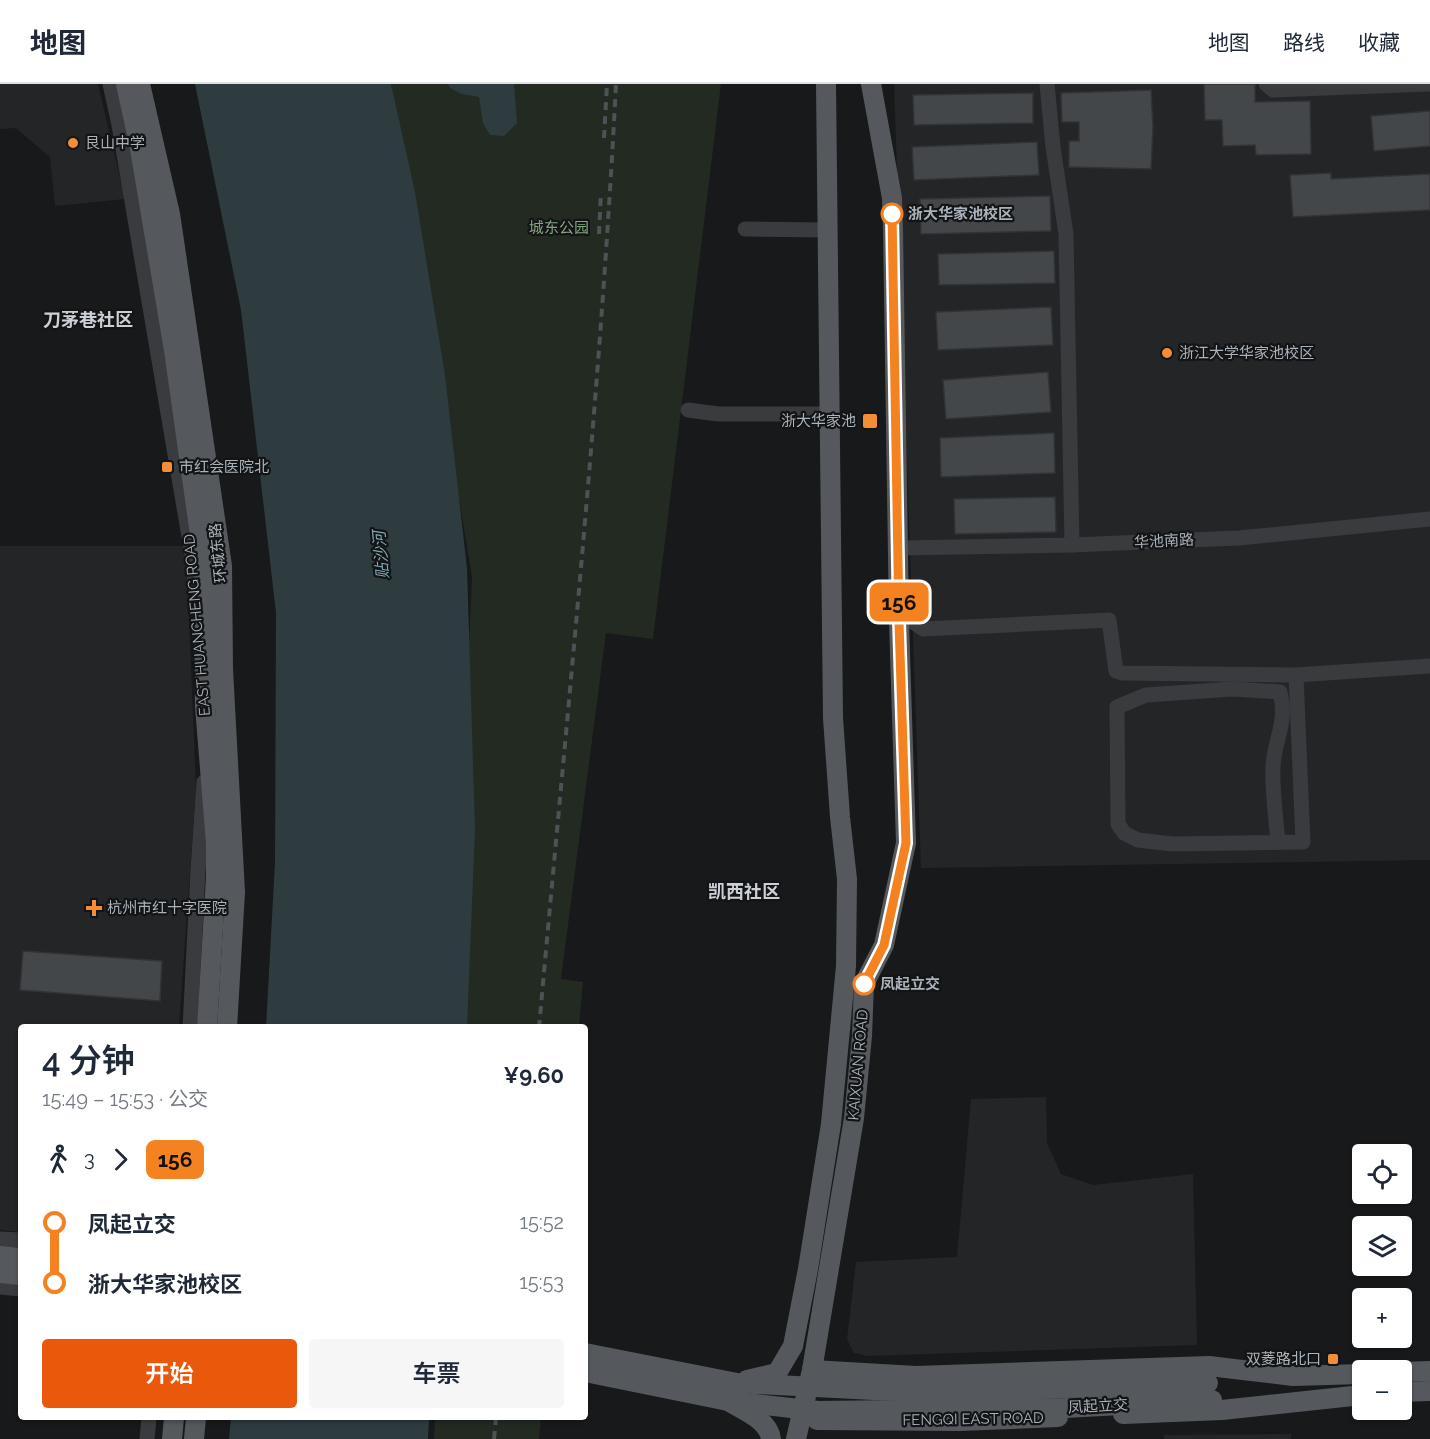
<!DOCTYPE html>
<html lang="zh">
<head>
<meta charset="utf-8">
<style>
	:root { --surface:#fff; --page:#f6f6f7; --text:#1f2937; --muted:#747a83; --line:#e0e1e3; --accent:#ea580c }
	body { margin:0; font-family:Raleway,"Noto Sans SC",sans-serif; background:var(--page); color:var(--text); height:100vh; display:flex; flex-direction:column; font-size:22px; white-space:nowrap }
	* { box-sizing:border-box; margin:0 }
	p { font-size:20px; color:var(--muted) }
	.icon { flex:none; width:33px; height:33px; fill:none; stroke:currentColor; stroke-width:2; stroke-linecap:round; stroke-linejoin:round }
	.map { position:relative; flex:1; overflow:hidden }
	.sheet { position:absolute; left:18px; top:940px; width:570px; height:396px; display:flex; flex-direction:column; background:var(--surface); border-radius:6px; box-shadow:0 2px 4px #0004 }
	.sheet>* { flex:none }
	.badge { padding:0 12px; border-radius:9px; font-size:21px; line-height:39px }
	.buttons { position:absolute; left:1352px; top:1060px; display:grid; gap:12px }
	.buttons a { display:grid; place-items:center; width:60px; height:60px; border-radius:6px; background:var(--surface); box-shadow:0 2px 4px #0004; font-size:30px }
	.map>.badge { position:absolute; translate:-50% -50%; box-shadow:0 0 0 3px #fff }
	.legs { display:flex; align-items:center; gap:9px; height:66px; padding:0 24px; font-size:20px }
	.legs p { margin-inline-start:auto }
	.overview { display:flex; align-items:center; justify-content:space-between; height:102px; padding:0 24px }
	h1 { font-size:33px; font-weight:600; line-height:45px }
	.primary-button { display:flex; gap:12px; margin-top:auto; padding:12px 24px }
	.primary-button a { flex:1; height:69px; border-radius:6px; background:var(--accent); color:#fff; font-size:24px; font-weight:600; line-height:69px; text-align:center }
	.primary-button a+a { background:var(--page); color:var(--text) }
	ul { padding:0 24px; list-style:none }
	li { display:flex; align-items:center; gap:21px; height:60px; font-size:22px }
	li i { display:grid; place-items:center; width:9px; height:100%; margin:0 8px; background:currentColor }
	li i::after { content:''; width:15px; height:15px; margin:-8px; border:4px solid; border-radius:50%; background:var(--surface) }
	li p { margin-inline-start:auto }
	li:first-child i { background:linear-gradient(#0000 50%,currentColor 0) }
	li:last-child i { background:linear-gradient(currentColor 50%,#0000 0) }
	header { display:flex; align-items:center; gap:36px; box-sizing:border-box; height:84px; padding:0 30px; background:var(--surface); border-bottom:2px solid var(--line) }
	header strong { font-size:28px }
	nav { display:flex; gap:33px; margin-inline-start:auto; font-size:21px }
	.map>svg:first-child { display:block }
</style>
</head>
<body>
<header>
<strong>地图</strong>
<nav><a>地图</a><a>路线</a><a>收藏</a></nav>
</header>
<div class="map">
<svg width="1430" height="1355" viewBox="0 0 1430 1355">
	<rect width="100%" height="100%" fill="#18191a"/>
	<g fill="#242527">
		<polygon points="0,0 98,0 125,115 55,122 50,73 16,44 0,45"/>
		<polygon points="894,0 1430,0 1430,776 921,784"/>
		<polygon points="0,462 186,462 196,704 179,943 21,944 21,1148 0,1146"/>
		<polygon points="1046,1013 1047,1059 1061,1090 1093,1101 1193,1090 1197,1261 867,1272 854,1269 847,1255 856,1178 957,1173 971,1015"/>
		<polygon points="1291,1350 1291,1355 1164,1355 1164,1351"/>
	</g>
	<g fill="#222a22">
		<polygon points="391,0 721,0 653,555 606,549 561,895 583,898 579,943 452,943 472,493"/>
		<polygon points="435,1334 541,1334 539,1355 434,1355"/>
	</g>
	<g fill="#2e3b3f">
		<polygon points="195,0 391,0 415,108 445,291 467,484 475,746 467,943 266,943 275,778 276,529 241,226"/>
		<polygon points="448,0 514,0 517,39 504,52 490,51 483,39 479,13 462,10 450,4"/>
		<polygon points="231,1334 429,1334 428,1355 229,1355"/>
	</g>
	<g fill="#44474a" stroke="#323336" stroke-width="1.5">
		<polygon points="1204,0 1255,0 1255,18 1310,17 1311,70 1256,71 1255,61 1223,62 1222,36 1205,36"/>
		<polygon points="1151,6 1153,43 1151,85 1069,83 1069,57 1079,57 1079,38 1062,38 1061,9"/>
		<polygon points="1033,9 1033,39 914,41 913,11"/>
		<polygon points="1430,27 1430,62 1374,67 1371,32"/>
		<polygon points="1037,58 1039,91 914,96 912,63"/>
		<polygon points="1331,89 1331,95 1430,90 1430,126 1293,133 1290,91"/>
		<polygon points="1050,112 1051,147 921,150 920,115"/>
		<polygon points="1054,167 1055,199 939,201 938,170"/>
		<polygon points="1051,223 1053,261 938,266 936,228"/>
		<polygon points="1048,288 1051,328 946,335 943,296"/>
		<polygon points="1054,349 1055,389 941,393 940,354"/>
		<polygon points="1055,413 1056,448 955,450 954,415"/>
		<polygon points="23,867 162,877 160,917 20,906"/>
	</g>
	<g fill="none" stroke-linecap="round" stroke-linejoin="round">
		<g stroke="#393b3f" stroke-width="15">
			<polyline points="110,0 119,41 194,482 195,501"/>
			<polyline points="1047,0 1053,63 1066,150 1072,461"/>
			<polyline points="1266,0 1273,6 1429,0"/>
			<polyline points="745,145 827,146"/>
			<polyline points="688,326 718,330 829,330"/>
			<polyline points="898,464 1072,461 1239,454 1430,435"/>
			<polyline points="899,537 912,537 923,545 1109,536 1116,587 1122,589 1296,591 1430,582"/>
			<path d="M1278,758C1276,734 1272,707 1273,683C1274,655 1288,640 1280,608L1232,605L1146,611L1117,623L1118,740L1124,749L1138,756L1172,760L1303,758L1296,591"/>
			<polyline points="190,944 198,786 204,698"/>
			<polyline points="0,1155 21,1156"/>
			<polyline points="0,1203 21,1205"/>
			<polyline points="147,1355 149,1334"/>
		</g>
		<g stroke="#55595e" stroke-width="20">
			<polyline points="126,0 139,59 174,266 204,479 205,622 216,759 216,793 207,944"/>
			<polyline points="140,0 170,130 222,482 223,585 235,808 227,944"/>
			<polyline points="0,1172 21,1174"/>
			<polyline points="0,1189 21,1191"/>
			<polyline points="812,1286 916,1292 1209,1282 1293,1292 1362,1290"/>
			<polyline points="1401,1288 1430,1287"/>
			<polyline points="747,1296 777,1289 793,1262 808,1185 831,1040 846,882 847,795 840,733 833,634 826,0"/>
			<polyline points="1401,1308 1430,1307"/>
			<path d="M728,1317C743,1326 769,1336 771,1355"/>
			<polyline points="1123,1330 1222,1326 1362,1311"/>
			<polyline points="817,1336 960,1337 1058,1333"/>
			<polyline points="172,1355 174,1334"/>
			<polyline points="194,1355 196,1334"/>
			<polyline points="796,1355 812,1286 854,1034 862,952 864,900 884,861 906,759 899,537 893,145 892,114 871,0"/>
		</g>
		<g stroke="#4e5256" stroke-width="4" stroke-dasharray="8 6" stroke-linecap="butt">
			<polyline points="604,54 607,0"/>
			<polyline points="599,150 601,108"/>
			<path d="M539,944C567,629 600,315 616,0"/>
			<polyline points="494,1355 496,1334"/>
		</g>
		<g stroke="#55595e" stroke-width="20">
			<polyline points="585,1269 737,1299 874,1306 984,1307 1208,1299"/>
			<polyline points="585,1288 728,1317 818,1327 1065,1324 1212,1316"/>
		</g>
	</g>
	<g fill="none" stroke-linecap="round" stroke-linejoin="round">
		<defs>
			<polyline id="line-1" points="864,900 884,861 906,759 899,537 892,130"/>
		</defs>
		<use href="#line-1" stroke="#fff" stroke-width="14"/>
		<use href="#line-1" stroke="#f58220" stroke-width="9"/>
	</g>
	<g fill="#f28d38" stroke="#131415" stroke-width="2">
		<circle cx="73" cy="59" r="6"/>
		<circle cx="1167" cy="269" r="6"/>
		<rect x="862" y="329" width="16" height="16" rx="3"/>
		<rect x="161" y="377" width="12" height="12" rx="3"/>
		<path d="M91 815h6v6h6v6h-6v6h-6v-6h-6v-6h6z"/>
		<rect x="1327" y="1269" width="12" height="12" rx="3"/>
	</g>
	<g fill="#fff" stroke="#f58220" stroke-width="3">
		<circle cx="892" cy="130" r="10"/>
		<circle cx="864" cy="900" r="10"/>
	</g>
	<g text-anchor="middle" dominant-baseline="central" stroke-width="4.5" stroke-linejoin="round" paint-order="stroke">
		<g font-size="15" fill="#aab2ba" stroke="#131415" text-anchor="start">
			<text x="85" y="59">艮山中学</text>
			<text x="1179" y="269">浙江大学华家池校区</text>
			<text x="856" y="337" text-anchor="end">浙大华家池</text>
			<text x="179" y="383">市红会医院北</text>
			<text x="107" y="824">杭州市红十字医院</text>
			<text x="1321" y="1275" text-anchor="end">双菱路北口</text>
		</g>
		<g font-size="15" font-weight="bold" fill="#aab2ba" stroke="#131415" text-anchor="start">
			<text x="908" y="130">浙大华家池校区</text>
			<text x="880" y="900">凤起立交</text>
		</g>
		<g font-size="15" fill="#87a582" stroke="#131415">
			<text x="559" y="144">城东公园</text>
		</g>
		<g font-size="15" fill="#aab2ba" stroke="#131415">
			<text transform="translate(1164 457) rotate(-3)">华池南路</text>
			<text transform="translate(218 469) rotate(-96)">环城东路</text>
			<text transform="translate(197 541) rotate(-95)">EAST HUANCHENG ROAD</text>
			<text transform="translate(858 981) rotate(-85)">KAIXUAN ROAD</text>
			<text transform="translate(1098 1322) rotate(-3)">凤起立交</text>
			<text transform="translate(973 1335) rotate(-1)">FENGQI EAST ROAD</text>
		</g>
		<g font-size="16" font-style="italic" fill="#82a8b5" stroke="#131415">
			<text transform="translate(381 471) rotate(-95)">贴沙河</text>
		</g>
		<g font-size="18" font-weight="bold" fill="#cbd0d6" stroke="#131415">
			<text x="88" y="235">刀茅巷社区</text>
			<text x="744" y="807">凯西社区</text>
		</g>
	</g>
</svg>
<div class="buttons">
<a><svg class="icon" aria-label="locate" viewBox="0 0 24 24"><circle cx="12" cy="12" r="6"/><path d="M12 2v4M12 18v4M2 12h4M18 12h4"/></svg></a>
<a><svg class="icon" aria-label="layers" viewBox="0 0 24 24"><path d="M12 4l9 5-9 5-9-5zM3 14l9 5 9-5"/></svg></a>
<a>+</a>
<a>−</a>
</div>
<b class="badge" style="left:899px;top:518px;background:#f58220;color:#111">156</b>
<section class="sheet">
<div class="overview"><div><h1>4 分钟</h1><p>15:49 – 15:53 · 公交</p></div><b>¥9.60</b></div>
<div class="legs"><svg class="icon" aria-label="walk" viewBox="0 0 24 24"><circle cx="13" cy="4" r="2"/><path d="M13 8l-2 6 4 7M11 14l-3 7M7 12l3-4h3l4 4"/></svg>3<svg class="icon" aria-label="forward" viewBox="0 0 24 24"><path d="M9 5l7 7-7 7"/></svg><b class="badge" style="background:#f58220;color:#111">156</b></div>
<ul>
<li><i style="color:#f58220"></i><b>凤起立交</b><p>15:52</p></li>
<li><i style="color:#f58220"></i><b>浙大华家池校区</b><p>15:53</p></li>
</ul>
<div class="primary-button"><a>开始</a><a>车票</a></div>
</section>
</div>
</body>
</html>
